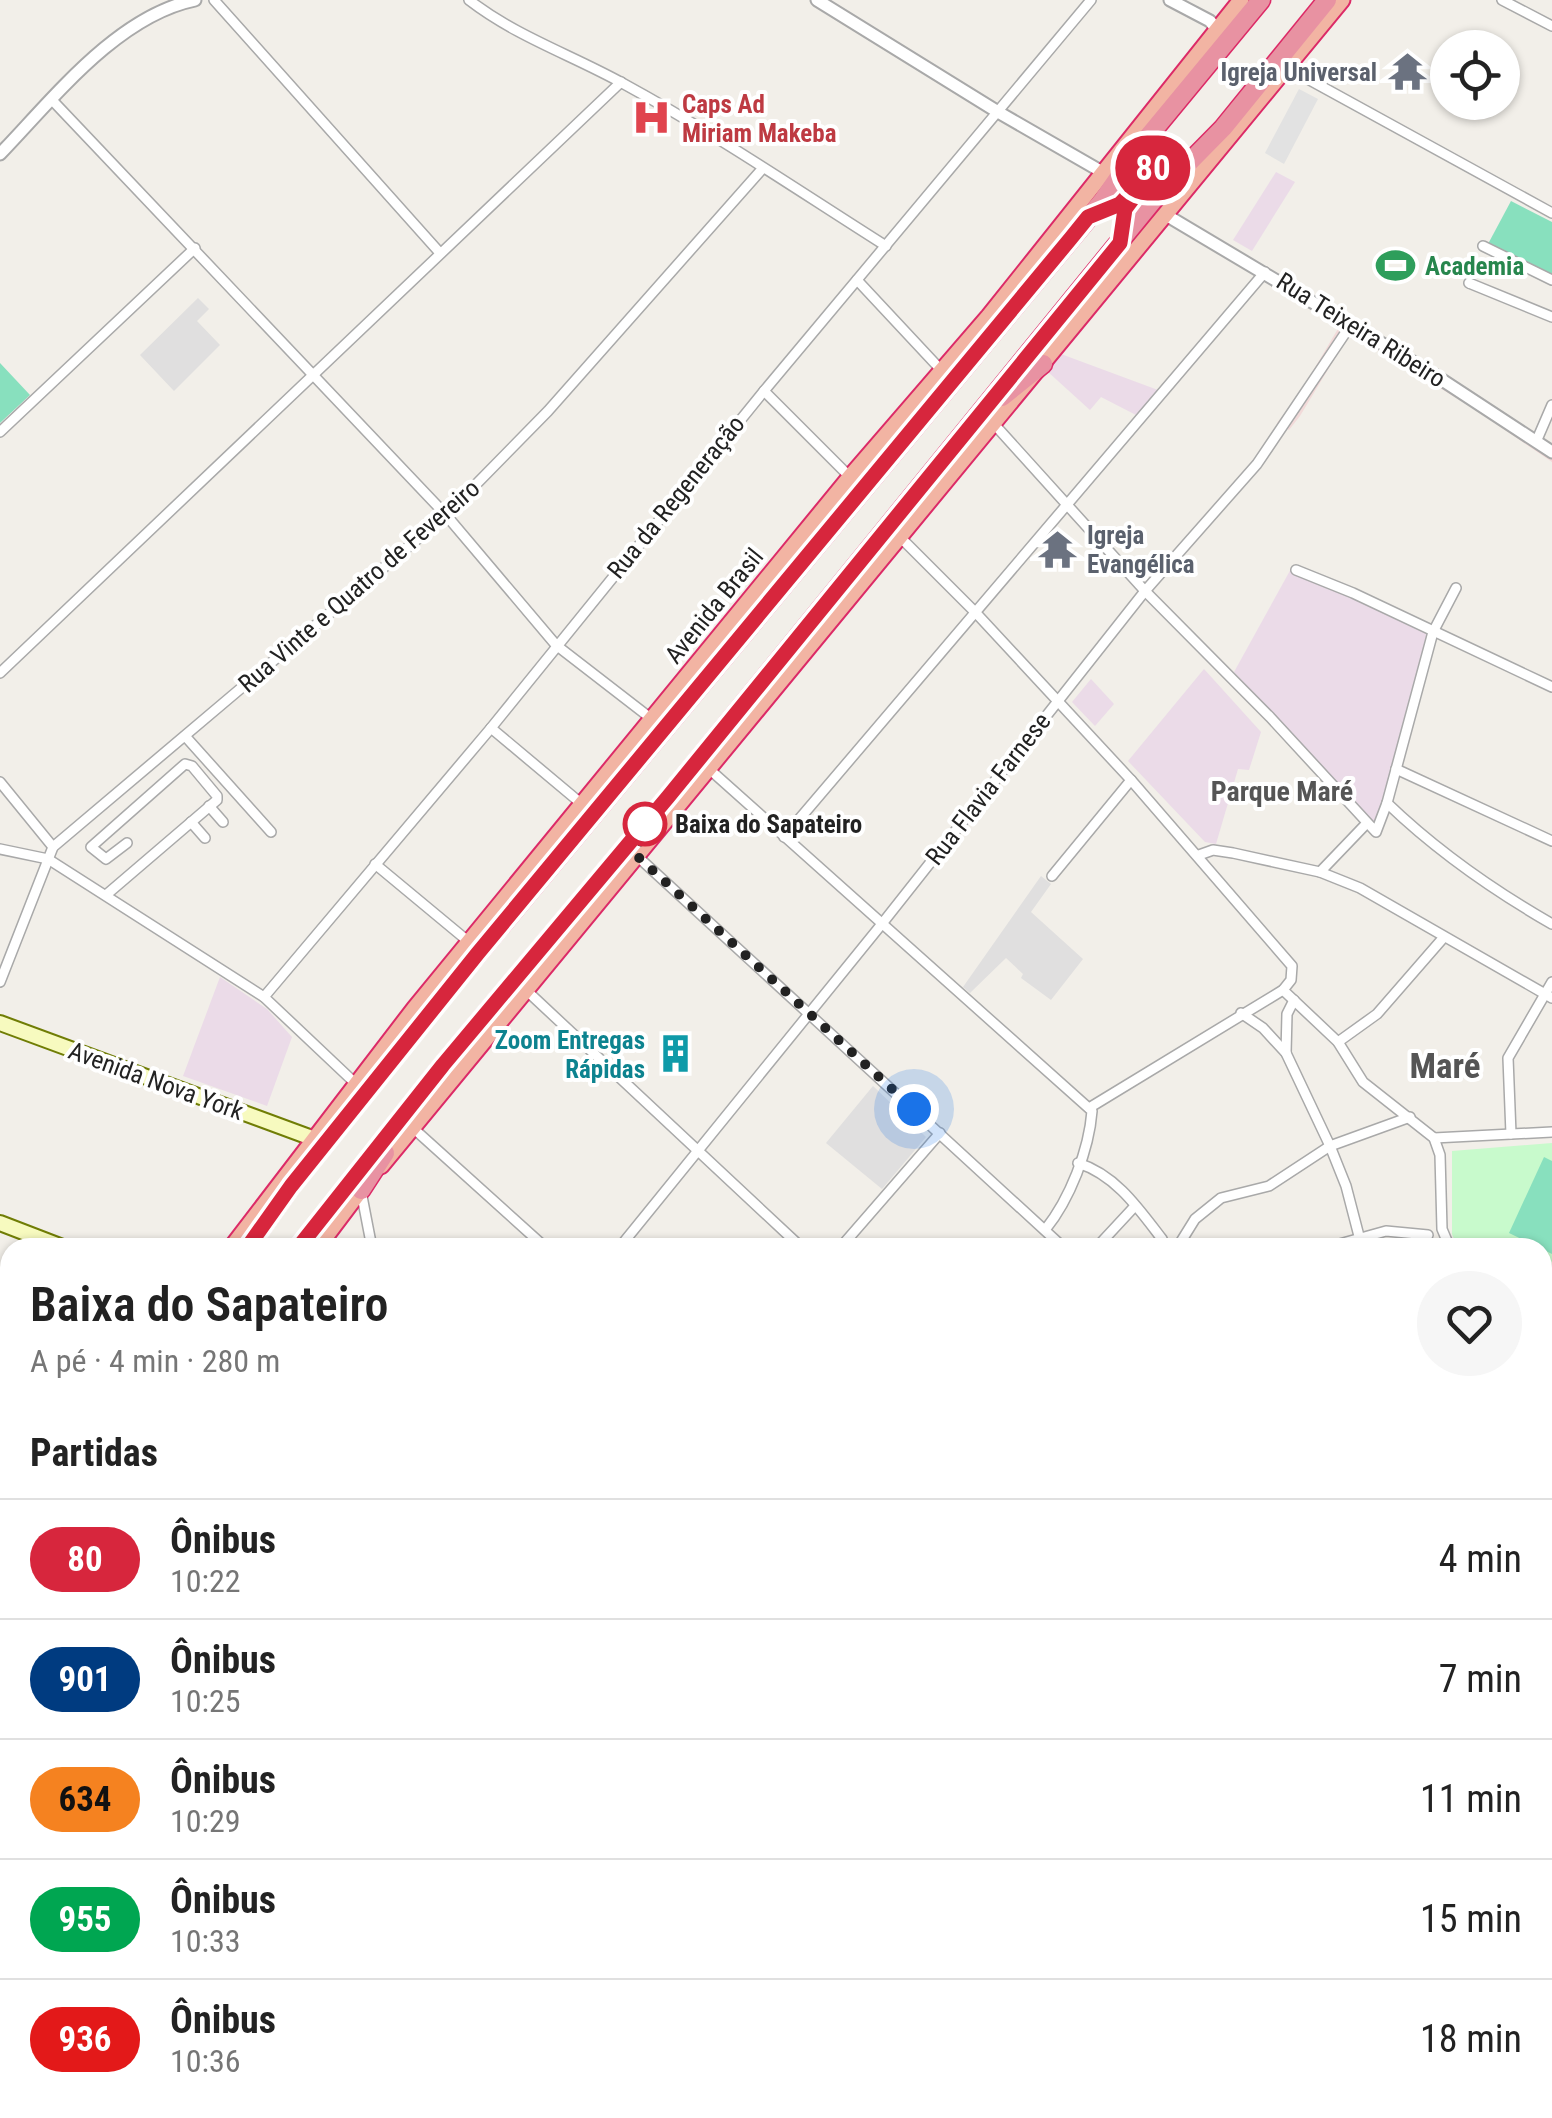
<!DOCTYPE html>
<html lang="pt">
<head>
<meta charset="utf-8">
<style>
	:root { --surface:#fff; --page:#f6f6f6; --text:#222; --muted:#767676; --line:#e0e0e0 }
	body { margin:0; font-family:"Roboto Condensed",sans-serif; background:var(--page); color:var(--text); height:100vh; display:flex; flex-direction:column; font-size:38px; white-space:nowrap }
	* { box-sizing:border-box; margin:0 }
	p { font-size:32px; color:var(--muted) }
	.icon { flex:none; width:55px; height:55px; fill:none; stroke:currentColor; stroke-width:2; stroke-linecap:round; stroke-linejoin:round }
	.map { position:relative; flex:1; overflow:hidden }
	.panel { position:absolute; left:0px; top:1238px; width:1552px; height:882px; display:flex; flex-direction:column; background:var(--surface); border-radius:30px 30px 0 0; box-shadow:0 2px 8px #0004 }
	.panel>* { flex:none }
	.badge { padding:0 20px; border-radius:32px; font-size:35px; line-height:65px }
	.fabs { position:absolute; left:1430px; top:30px; display:grid; gap:20px }
	.fabs a { display:grid; place-items:center; width:90px; height:90px; border-radius:50%; background:var(--surface); box-shadow:0 2px 8px #0004; font-size:50px }
	.you { position:absolute; width:50px; height:50px; margin:-25px; border:8px solid #fff; border-radius:50%; background:#1a73e8; box-shadow:0 0 0 15px #1a73e833 }
	.map>.badge { position:absolute; translate:-50% -50%; box-shadow:0 0 0 5px #fff }
	h2 { padding:0 30px; font-size:38px; line-height:90px }
	.round { display:grid; place-items:center; flex:none; width:105px; height:105px; border-radius:52px; background:var(--page) }
	.overview { display:flex; align-items:center; justify-content:space-between; height:170px; padding:0 30px }
	h1 { font-size:48px; font-weight:600; line-height:75px }
	ul { padding:0; list-style:none }
	li { display:flex; align-items:center; gap:30px; height:120px; padding:0 30px; border-top:2px solid var(--line) }
	li div { flex:1 }
	li b { display:block; font-size:38px }
	li em { font-style:normal }
	li .badge { min-width:110px; font-weight:700; text-align:center }
	.map>svg:first-child { display:block }
</style>
</head>
<body>
<div class="map">
<svg width="1552" height="2118" viewBox="0 0 1552 2118">
	<rect width="100%" height="100%" fill="#f2efe9"/>
	<g fill="#e0dfdf">
		<polygon points="198,298 209,309 197,321 220,345 174,391 140,355"/>
		<polygon points="1041,876 1051,884 1031,912 1083,959 1051,1000 1021,978 1023,974 1006,958 970,993 963,987"/>
		<polygon points="873,1086 926,1137 882,1189 826,1143"/>
	</g>
	<polygon fill="#f2dad9" points="1179,215 1552,446 1552,462 1471,407 1350,333 1300,416 1289,430 1277,423 1297,398 1339,327 1172,221"/>
	<g fill="#ebdbe8">
		<polygon points="1276,172 1295,182 1252,251 1233,240"/>
		<polygon points="1061,354 1158,390 1136,415 1101,397 1090,410 1047,371"/>
		<polygon points="1292,567 1429,631 1378,824 1375,825 1345,794 1234,672"/>
		<polygon points="1204,669 1261,732 1249,770 1238,769 1216,844 1205,842 1128,761"/>
		<polygon points="1091,679 1114,704 1095,726 1072,702"/>
		<polygon points="220,977 267,1009 292,1037 267,1106 183,1076"/>
	</g>
	<polygon fill="#f3e3dd" points="10,1819 10,2110 549,2110 534,2118 14,2118 0,2104 0,1838"/>
	<polygon fill="#c8facc" points="1552,1143 1552,1261 1543,1282 1542,1248 1457,1247 1452,1234 1452,1151"/>
	<g fill="#88e0be">
		<polygon points="1511,201 1552,222 1552,278 1488,244"/>
		<polygon points="0,363 30,395 0,423"/>
		<polygon points="1544,1157 1552,1161 1552,1254 1509,1233"/>
	</g>
	<polygon fill="#e2e2e2" points="1299,89 1318,99 1284,164 1265,153"/>
	<g fill="none" stroke-linecap="round" stroke-linejoin="round">
		<g stroke="#aad3df" stroke-width="10">
			<polyline points="1441,1243 1443,1248"/>
			<polyline points="1542,1486 1552,1501"/>
			<polyline points="1542,2018 1552,2015"/>
		</g>
		<defs>
			<g id="minor">
				<polyline points="214,0 440,253"/>
				<path d="M469,0C517,37 572,55 624,84C714,133 799,191 886,246"/>
				<polyline points="1502,0 1552,26"/>
				<polyline points="1286,67 1552,213"/>
				<polyline points="52,100 446,515 556,645 653,720"/>
				<polyline points="1483,246 1552,280"/>
				<polyline points="857,280 942,371"/>
				<polyline points="1469,283 1552,317"/>
				<polyline points="764,391 850,477"/>
				<polyline points="994,424 1145,591 1270,717 1376,832 1387,803 1433,632 1456,588"/>
				<polyline points="0,432 195,248"/>
				<polyline points="1536,442 1552,405"/>
				<polyline points="899,536 976,613 1131,780 1292,966 1291,980 1283,990 1089,1108"/>
				<polyline points="1296,570 1353,593 1552,687"/>
				<polyline points="0,673 621,82"/>
				<polyline points="491,728 583,805"/>
				<polyline points="185,736 271,832"/>
				<path d="M708,768L1092,1111C1089,1150 1070,1199 1045,1230"/>
				<polyline points="1396,769 1552,841"/>
				<polyline points="0,782 53,847"/>
				<path d="M1387,803C1438,852 1491,889 1552,924"/>
				<polyline points="209,806 223,822"/>
				<polyline points="191,822 205,838"/>
				<polyline points="784,837 1265,272"/>
				<polyline points="0,849 48,859 264,997 355,1083"/>
				<polyline points="1199,855 1213,850 1233,853 1320,872 1360,888 1552,998"/>
				<polyline points="637,856 1064,1248"/>
				<polyline points="375,864 469,942"/>
				<polyline points="1320,872 1367,823"/>
				<polyline points="1052,876 1131,780"/>
				<polyline points="106,895 217,800 217,796 192,766 185,764 91,847 106,859 127,843"/>
				<polyline points="0,982 53,847 446,515 548,411 763,168"/>
				<polyline points="526,990 802,1248"/>
				<polyline points="1283,990 1338,1042 1363,1082 1434,1138 1440,1155 1442,1229 1450,1248"/>
				<polyline points="264,997 491,728 764,391 1091,0"/>
				<polyline points="1241,1013 1263,1028 1286,1053 1330,1146 1346,1186 1359,1236"/>
				<polyline points="1338,1042 1377,1014 1444,937"/>
				<polyline points="1286,1053 1287,1014 1294,1000"/>
				<polyline points="413,1128 546,1248"/>
				<polyline points="1511,1134 1508,1058 1552,982"/>
				<polyline points="1434,1138 1552,1132"/>
				<path d="M1078,1163C1116,1175 1139,1209 1162,1239L1166,1248"/>
				<polyline points="361,1191 372,1248"/>
				<polyline points="619,1248 881,925 1145,591 1257,464 1350,326"/>
				<polyline points="840,1248 940,1133"/>
				<polyline points="1096,1248 1135,1206"/>
				<polyline points="1177,1248 1195,1219 1221,1198 1269,1186 1330,1146 1410,1117"/>
				<polyline points="1325,1248 1386,1231 1428,1235"/>
				<polyline points="1542,1309 1552,1290"/>
				<polyline points="0,1416 10,1419"/>
				<polyline points="1542,1460 1552,1478"/>
				<polyline points="1542,1499 1552,1512"/>
				<polyline points="1542,1595 1552,1607"/>
				<polyline points="1542,1655 1552,1660"/>
				<polyline points="1542,1736 1552,1706"/>
				<polyline points="1542,1883 1552,1881"/>
				<polyline points="571,2118 582,2110"/>
				<polyline points="943,2118 967,2111"/>
				<polyline points="1416,2118 1416,2110"/>
			</g>
			<g id="tertiary">
				<polyline points="817,0 998,112 1104,173"/>
				<polyline points="1170,0 1210,21 1217,30"/>
				<path d="M0,154C53,99 117,16 195,0"/>
				<polyline points="1166,215 1433,374 1552,452"/>
				<polyline points="1542,2058 1552,2058"/>
				<polyline points="1366,2118 1381,2110"/>
				<polyline points="1534,2118 1534,2110"/>
			</g>
			<g id="secondary">
				<polyline points="0,1023 312,1138"/>
				<polyline points="0,1223 65,1248"/>
			</g>
			<g id="trunk">
				<polyline points="381,1166 1342,0"/>
				<polyline points="231,1248 414,1009 850,477 989,316 1241,0"/>
				<polyline points="317,1248 366,1183"/>
				<polyline points="0,1641 10,1623"/>
				<polyline points="0,1783 10,1766"/>
			</g>
			<g id="motorway">
				<polyline points="1002,397 1043,364"/>
				<polyline points="361,1190 385,1153"/>
				<polyline points="247,1248 291,1186 456,980 1103,200 1142,144 1261,0"/>
				<polyline points="299,1248 443,1065 668,797 1159,193 1223,128 1327,0"/>
				<polyline points="0,1668 10,1649"/>
				<polyline points="0,1753 10,1735"/>
				<polyline points="1542,1895 1552,1893"/>
				<polyline points="1542,1926 1552,1924"/>
				<polyline points="1159,2118 1170,2110"/>
				<polyline points="1193,2118 1204,2110"/>
			</g>
		</defs>
		<use href="#minor" stroke="#a9a9a9" stroke-width="12"/>
		<use href="#tertiary" stroke="#a9a9a9" stroke-width="15"/>
		<use href="#secondary" stroke="#707d05" stroke-width="18"/>
		<use href="#trunk" stroke="#dc2a67" stroke-width="19"/>
		<use href="#motorway" stroke="#dc2a67" stroke-width="21"/>
		<use href="#minor" stroke="#fff" stroke-width="9"/>
		<use href="#tertiary" stroke="#fff" stroke-width="11"/>
		<use href="#secondary" stroke="#f7fabf" stroke-width="14"/>
		<use href="#trunk" stroke="#f2b4a3" stroke-width="15"/>
		<use href="#motorway" stroke="#e892a2" stroke-width="18"/>
	</g>
	<g fill="none" stroke-linecap="round" stroke-linejoin="round">
		<defs>
			<polyline id="line" points="247,1248 291,1186 478,953 1071,238 1088,217 1120,204 1164,157 1125,209 1120,243 668,797 443,1065 298,1248"/>
		</defs>
		<use href="#line" stroke="#fff" stroke-width="22"/>
		<use href="#line" stroke="#d7263d" stroke-width="15"/>
		<polyline stroke="#222" stroke-width="10" stroke-dasharray="0 18" points="645,824 637,856 914,1109"/>
	</g>
	<defs>
		<symbol id="temple-bare" viewBox="-9 -9 18 18"><path d="M0-6L5-2H3V0L6.5 2.5H4V6H1.5V3h-3V6H-4V2.5H-6.5L-3 0V-2H-5Z" fill="#6b7280" stroke="#fff" stroke-width="2.5" paint-order="stroke"/></symbol>
		<symbol id="hospital-bare" viewBox="-9 -9 18 18"><path d="M-5-5h3v3.5h4V-5h3V5h-3V1.5h-4V5h-3Z" fill="#e0444e" stroke="#fff" stroke-width="2.5" paint-order="stroke"/></symbol>
		<symbol id="stadium-bare" viewBox="-9 -9 18 18"><path d="M0-5a6.5 5 0 1 0 0 10a6.5 5 0 1 0 0-10ZM-3.5-1.8h7v3.6h-7Z" fill="#2e9e5b" stroke="#fff" stroke-width="2.5" paint-order="stroke"/></symbol>
		<symbol id="building-bare" viewBox="-9 -9 18 18"><path d="M-4-6H4V6H1V3H-1V6H-4ZM-2.5-4.3h1.7v1.8h-1.7ZM.8-4.3h1.7v1.8H.8ZM-2.5-1h1.7V.8h-1.7ZM.8-1h1.7V.8H.8Z" fill="#0f9aa8" stroke="#fff" stroke-width="2.5" paint-order="stroke"/></symbol>
	</defs>
	<g fill-rule="evenodd">
		<use href="#temple-bare" x="1380" y="44" width="55" height="55"/>
		<use href="#hospital-bare" x="624" y="90" width="55" height="55"/>
		<use href="#stadium-bare" x="1368" y="238" width="55" height="55"/>
		<use href="#temple-bare" x="1030" y="522" width="55" height="55"/>
		<use href="#building-bare" x="648" y="1026" width="55" height="55"/>
	</g>
	<circle fill="#fff" stroke="#d7263d" stroke-width="5" cx="645" cy="824" r="20"/>
	<g text-anchor="middle" dominant-baseline="central" stroke-width="8" stroke-linejoin="round" paint-order="stroke">
		<g font-size="25" font-weight="bold" fill="#5b616d" stroke="#fff" text-anchor="end">
			<text x="1377" y="72">Igreja Universal</text>
			<text x="1087" y="535" text-anchor="start">Igreja<tspan x="1087" dy="29">Evangélica</tspan></text>
		</g>
		<g font-size="25" font-weight="bold" fill="#be3a42" stroke="#fff" text-anchor="start">
			<text x="682" y="104">Caps Ad<tspan x="682" dy="29">Miriam Makeba</tspan></text>
		</g>
		<g font-size="25" font-weight="bold" fill="#27864d" stroke="#fff" text-anchor="start">
			<text x="1425" y="266">Academia</text>
		</g>
		<g font-size="25" fill="#222" stroke="#fff">
			<text transform="translate(1361 330) rotate(32)">Rua Teixeira Ribeiro</text>
			<text transform="translate(676 497) rotate(-51)">Rua da Regeneração</text>
			<text transform="translate(359 586) rotate(-41)">Rua Vinte e Quatro de Fevereiro</text>
			<text transform="translate(714 606) rotate(-51)">Avenida Brasil</text>
			<text transform="translate(988 789) rotate(-52)">Rua Flavia Farnese</text>
			<text transform="translate(156 1081) rotate(20)">Avenida Nova York</text>
		</g>
		<g font-size="25" font-weight="bold" fill="#222" stroke="#fff" text-anchor="start">
			<text x="675" y="824">Baixa do Sapateiro</text>
		</g>
		<g font-size="25" font-weight="bold" fill="#0d838f" stroke="#fff" text-anchor="end">
			<text x="645" y="1040">Zoom Entregas<tspan x="645" dy="29">Rápidas</tspan></text>
		</g>
		<g font-size="28" font-weight="bold" fill="#555" stroke="#fff">
			<text x="1282" y="791">Parque Maré</text>
		</g>
		<g font-size="35" font-weight="bold" fill="#555" stroke="#fff">
			<text x="1445" y="1066">Maré</text>
		</g>
	</g>
</svg>
<div class="fabs">
<a><svg class="icon" aria-label="locate" viewBox="0 0 24 24"><circle cx="12" cy="12" r="6"/><path d="M12 2v4M12 18v4M2 12h4M18 12h4"/></svg></a>
</div>
<div class="you" style="left:914px;top:1109px"></div>
<b class="badge" style="left:1153px;top:168px;background:#d7263d;color:#fff">80</b>
<section class="panel">
<div class="overview"><div><h1>Baixa do Sapateiro</h1><p>A pé · 4 min · 280 m</p></div><a class="round"><svg class="icon" aria-label="heart" viewBox="0 0 24 24"><path d="M12 20l-8-8c-3-5 5-10 8-4 3-6 11-1 8 4z"/></svg></a></div>
<h2>Partidas</h2>
<ul>
<li><span class="badge" style="background:#d7263d;color:#fff">80</span><div><b>Ônibus</b><p>10:22</p></div><em>4 min</em></li>
<li><span class="badge" style="background:#003b80;color:#fff">901</span><div><b>Ônibus</b><p>10:25</p></div><em>7 min</em></li>
<li><span class="badge" style="background:#f58220;color:#111">634</span><div><b>Ônibus</b><p>10:29</p></div><em>11 min</em></li>
<li><span class="badge" style="background:#00a651;color:#fff">955</span><div><b>Ônibus</b><p>10:33</p></div><em>15 min</em></li>
<li><span class="badge" style="background:#e31919;color:#fff">936</span><div><b>Ônibus</b><p>10:36</p></div><em>18 min</em></li>
</ul>
</section>
</div>
</body>
</html>
